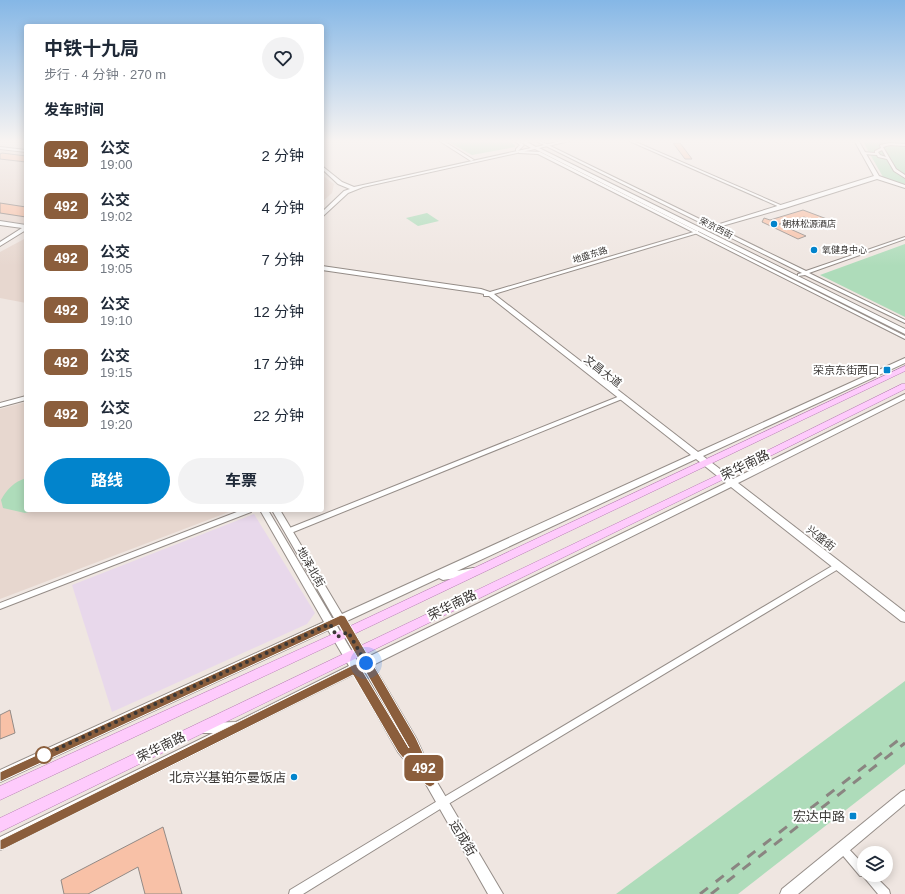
<!DOCTYPE html>
<html lang="zh">
<head>
<meta charset="utf-8">
<style>
	:root { --surface:#fff; --page:#f2f2f3; --text:#1f2937; --muted:#747a83; --accent:#0284cc }
	body { margin:0; font-family:Arial,"Noto Sans SC",sans-serif; background:var(--page); color:var(--text); height:100vh; display:flex; flex-direction:column; font-size:15px; white-space:nowrap }
	* { box-sizing:border-box; margin:0 }
	p { font-size:13px; color:var(--muted) }
	.icon { flex:none; width:22px; height:22px; fill:none; stroke:currentColor; stroke-width:2; stroke-linecap:round; stroke-linejoin:round }
	.map { position:relative; flex:1; overflow:hidden }
	.sheet { position:absolute; left:24px; top:24px; width:300px; height:488px; display:flex; flex-direction:column; background:var(--surface); border-radius:4px; box-shadow:0 2px 10px #0003 }
	.sheet>* { flex:none }
	.badge { padding:0 8px; border-radius:6px; font-size:14px; line-height:26px }
	.controls { position:absolute; left:857px; top:846px; display:grid; gap:8px }
	.controls a { display:grid; place-items:center; width:36px; height:36px; border-radius:50%; background:var(--surface); box-shadow:0 2px 10px #0003; font-size:20px }
	.you { position:absolute; width:20px; height:20px; margin:-10px; border:3px solid #fff; border-radius:50%; background:#1a73e8; box-shadow:0 0 0 6px #1a73e833 }
	.map>.badge { position:absolute; translate:-50% -50%; box-shadow:0 0 0 2px #fff }
	h2 { padding:0 20px; font-size:15px; line-height:36px }
	.round { display:grid; place-items:center; flex:none; width:42px; height:42px; border-radius:21px; background:var(--page) }
	.headline { display:flex; align-items:center; justify-content:space-between; height:68px; padding:0 20px }
	h1 { font-size:19px; font-weight:700; line-height:30px }
	.cta { display:flex; gap:8px; margin-top:auto; padding:8px 20px }
	.cta a { flex:1; height:46px; border-radius:24px; background:var(--accent); color:#fff; font-size:16px; font-weight:700; line-height:46px; text-align:center }
	.cta a+a { background:var(--page); color:var(--text) }
	ul { padding:0; list-style:none }
	li { display:flex; align-items:center; gap:12px; height:52px; padding:0 20px }
	li div { flex:1 }
	li b { display:block; font-size:15px }
	li em { font-style:normal }
	li .badge { min-width:44px; font-weight:700; text-align:center }
	.map>svg:first-child { display:block }
</style>
</head>
<body>
<div class="map">
<svg width="905" height="894" viewBox="0 0 905 894">
	<rect width="100%" height="100%" fill="#efe6e1"/>
	<polygon fill="#e8d8eb" points="254,514 315,613 307,624 112,712 72,585"/>
	<g fill="#e7d7cf">
		<polygon points="0,150 26,153 26,224 0,220"/>
		<polygon points="322,175 334,184 332,193 322,202"/>
		<polygon points="26,238 26,303 0,298 0,252"/>
		<polygon points="26,402 26,510 234,510 0,599 0,409"/>
	</g>
	<g fill="#aedcba">
		<polygon points="445,140 507,140 515,145 515,147 472,155"/>
		<polygon points="862,140 905,140 905,186 883,177"/>
		<polygon points="427,213 439,221 418,226 406,218"/>
		<polygon points="905,244 905,317 820,275"/>
		<path d="M26,478V510H36L25,513L3,508L1,500C7,489 14,482 26,478Z"/>
		<polygon points="905,681 905,764 738,894 616,894"/>
	</g>
	<g fill="#f8c1a7" stroke="#928a86">
		<polygon points="673,143 680,143 692,159 685,159"/>
		<polygon points="2,153 26,156 26,162 0,159 0,154"/>
		<polygon points="0,203 26,207 26,217 0,213"/>
		<polygon points="803,210 827,219 818,223 804,217 779,224 806,236 798,239 762,222 764,218 770,220"/>
		<polygon points="10,710 15,733 0,739 0,715"/>
		<polygon points="163,827 182,894 145,894 138,867 88,894 64,894 61,880"/>
	</g>
	<g fill="none" stroke-linecap="round" stroke-linejoin="round">
		<defs>
			<g id="street">
				<polygon points="438,140 442,140 474,160 471,161"/>
				<polygon points="513,140 517,140 524,145 518,151 516,151 516,149 520,145"/>
				<polygon points="534,140 538,140 806,271 905,237 905,239 809,273 905,320 905,323 805,275 798,276 798,274 802,273"/>
				<polygon points="627,140 631,140 785,207 782,208"/>
				<path d="M890,143L905,144V146L890,145L883,147L896,169L905,175V178L894,171L887,159L878,157L877,155L863,154L861,153L863,152L875,153V151L881,148L880,145ZM882,150L886,157L880,155L878,152Z"/>
				<polygon points="520,151 540,152 905,336 905,339 538,154 519,153 519,151"/>
				<polygon points="620,396 623,398 622,399 291,533 287,533 286,531 287,529"/>
				<polygon points="242,510 252,510 251,512 0,609 0,603"/>
				<polygon points="837,563 840,564 841,566 840,568 445,806 303,894 289,894 290,890 439,800"/>
				<polygon points="842,843 845,845 864,865 864,875 874,875 889,890 890,894 878,894 863,876 860,876 839,851 837,848 839,845"/>
			</g>
			<g id="secondary">
				<path d="M517,140H523L536,147L565,140H574L539,148L905,329V334L903,333L698,231V233L494,294L698,452L905,358V363L703,456L733,479L905,394V399L738,483L905,612V622L901,621L731,487L373,665L416,738L434,777L503,894H488L423,779L419,777L398,752L354,674L0,850V837L213,733H204L200,732L198,728L200,724L204,723L236,722L349,666L328,630L0,782V770L324,622L260,510H268L332,618H334L272,510H280L342,614L691,455L489,296H484V294L480,293L322,270V266L481,289L490,292L697,231L535,149L363,187L348,193L322,217V212L344,191L350,189L338,184L322,169V166L342,182L354,187L531,148ZM696,459L726,483L368,657L347,621L439,578L443,580L476,575L478,572L476,569L473,568L457,571ZM338,625L359,661L358,662L337,626ZM364,669L408,746L362,670Z"/>
				<polygon points="854,140 858,140 879,176 905,185 905,188 877,179 785,208 715,228 710,227 874,176"/>
				<polygon points="0,147 26,150 26,152 0,149"/>
				<polygon points="0,221 26,225 26,230 0,246 0,242 22,228 0,225"/>
				<polygon points="26,396 26,400 0,407 0,403"/>
				<polygon points="905,790 905,804 798,894 780,894 782,889 901,792"/>
			</g>
			<g id="primary">
				<polygon points="905,366 905,371 352,635 0,800 0,786 344,629"/>
				<polygon points="902,384 905,384 905,389 726,478 0,832 0,818 720,474"/>
			</g>
		</defs>
		<use href="#street" stroke="#958d88" stroke-width="2"/>
		<use href="#secondary" stroke="#958d88" stroke-width="2"/>
		<use href="#primary" stroke="#b981b5" stroke-width="1"/>
		<use href="#street" fill="#fff" fill-rule="evenodd"/>
		<use href="#secondary" fill="#fff" fill-rule="evenodd"/>
		<use href="#primary" fill="#fecbfc" fill-rule="evenodd"/>
		<g stroke="#8a8581" stroke-width="3" stroke-dasharray="10 10" stroke-linecap="butt">
			<polyline points="700,894 905,735"/>
			<polyline points="711,894 905,743"/>
		</g>
	</g>
	<linearGradient id="sky" x2="0" y2="1"><stop stop-color="#85b7e6"/><stop offset="0.53" stop-color="#f8f4f2"/><stop offset="1" stop-color="#f8f4f2" stop-opacity="0"/></linearGradient>
	<rect width="905" height="266" fill="url(#sky)"/>
	<polygon fill="#8b5e3c" stroke="#fff" points="341,615 345,616 416,738 436,781 434,785 430,787 426,785 398,752 353,675 4,849 0,850 0,840 355,664 359,665 409,748 339,625 4,780 0,782 0,772"/>
	<g fill="none" stroke-linecap="round" stroke-linejoin="round">
		<polyline stroke="#3a3735" stroke-width="4" stroke-dasharray="0 7.2" points="44,755 330,624 337,637 348,632 366,663"/>
	</g>
	<g fill="#0284cc" stroke="#fff" stroke-width="1.5">
		<circle cx="774" cy="224" r="4"/>
		<circle cx="814" cy="250" r="4"/>
		<rect x="883" y="366" width="8" height="8" rx="2"/>
		<circle cx="294" cy="777" r="4"/>
		<rect x="849" y="812" width="8" height="8" rx="2"/>
	</g>
	<circle fill="#fff" stroke="#8b5e3c" stroke-width="2" cx="44" cy="755" r="8"/>
	<g text-anchor="middle" dominant-baseline="central" stroke-width="4" stroke-linejoin="round" paint-order="stroke">
		<g font-size="9" fill="#3a3735" stroke="#fff" text-anchor="start">
			<text x="782" y="224">朝林松源酒店</text>
			<text x="822" y="250">氧健身中心</text>
		</g>
		<g font-size="9" fill="#3a3735" stroke="#fff">
			<text transform="translate(716 228) rotate(26)">荣京西街</text>
			<text transform="translate(590 255) rotate(-17)">地盛东路</text>
		</g>
		<g font-size="11" fill="#3a3735" stroke="#fff" text-anchor="end">
			<text x="879" y="370">荣京东街西口</text>
		</g>
		<g font-size="11" fill="#3a3735" stroke="#fff">
			<text transform="translate(603 371) rotate(38)">文昌大道</text>
			<text transform="translate(821 538) rotate(38)">兴盛街</text>
			<text transform="translate(311 567) rotate(60)">地泽北街</text>
		</g>
		<g font-size="13" fill="#3a3735" stroke="#fff">
			<text transform="translate(745 465) rotate(-26)">荣华南路</text>
			<text transform="translate(452 605) rotate(-26)">荣华南路</text>
			<text transform="translate(161 747) rotate(-26)">荣华南路</text>
			<text transform="translate(463 838) rotate(59)">运成街</text>
		</g>
		<g font-size="13" fill="#3a3735" stroke="#fff" text-anchor="end">
			<text x="286" y="777">北京兴基铂尓曼饭店</text>
			<text x="845" y="816">宏达中路</text>
		</g>
	</g>
</svg>
<div class="controls">
<a><svg class="icon" aria-label="layers" viewBox="0 0 24 24"><path d="M12 4l9 5-9 5-9-5zM3 14l9 5 9-5"/></svg></a>
</div>
<div class="you" style="left:366px;top:663px"></div>
<b class="badge" style="left:424px;top:768px;background:#8b5e3c;color:#fff">492</b>
<section class="sheet">
<div class="headline"><div><h1>中铁十九局</h1><p>步行 · 4 分钟 · 270 m</p></div><a class="round"><svg class="icon" aria-label="heart" viewBox="0 0 24 24"><path d="M12 20l-8-8c-3-5 5-10 8-4 3-6 11-1 8 4z"/></svg></a></div>
<h2>发车时间</h2>
<ul>
<li><span class="badge" style="background:#8b5e3c;color:#fff">492</span><div><b>公交</b><p>19:00</p></div><em>2 分钟</em></li>
<li><span class="badge" style="background:#8b5e3c;color:#fff">492</span><div><b>公交</b><p>19:02</p></div><em>4 分钟</em></li>
<li><span class="badge" style="background:#8b5e3c;color:#fff">492</span><div><b>公交</b><p>19:05</p></div><em>7 分钟</em></li>
<li><span class="badge" style="background:#8b5e3c;color:#fff">492</span><div><b>公交</b><p>19:10</p></div><em>12 分钟</em></li>
<li><span class="badge" style="background:#8b5e3c;color:#fff">492</span><div><b>公交</b><p>19:15</p></div><em>17 分钟</em></li>
<li><span class="badge" style="background:#8b5e3c;color:#fff">492</span><div><b>公交</b><p>19:20</p></div><em>22 分钟</em></li>
</ul>
<div class="cta"><a>路线</a><a>车票</a></div>
</section>
</div>
</body>
</html>
